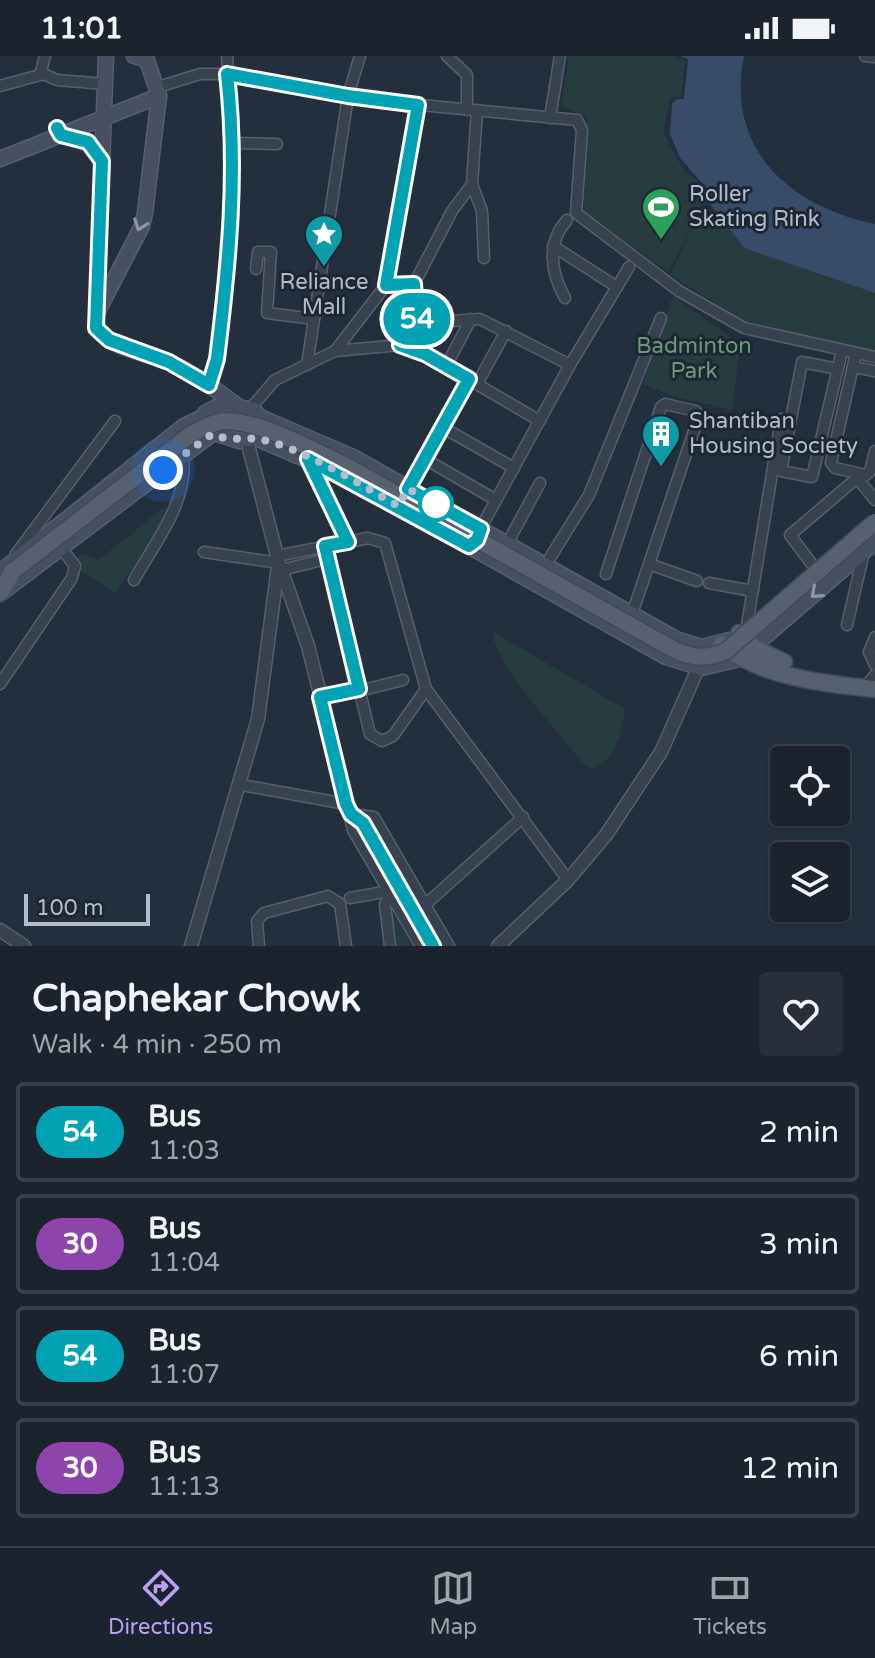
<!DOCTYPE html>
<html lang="en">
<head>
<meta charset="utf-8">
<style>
	:root { --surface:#1b232e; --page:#282f3a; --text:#f1f3f6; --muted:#a0a4aa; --line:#39404a; --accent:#bca0f2 }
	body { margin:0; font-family:"Varela Round",sans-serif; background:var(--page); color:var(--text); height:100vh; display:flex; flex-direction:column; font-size:30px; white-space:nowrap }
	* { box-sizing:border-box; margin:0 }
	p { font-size:26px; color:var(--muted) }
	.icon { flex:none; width:44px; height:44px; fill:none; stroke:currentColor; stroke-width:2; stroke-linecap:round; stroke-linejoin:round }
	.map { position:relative; height:890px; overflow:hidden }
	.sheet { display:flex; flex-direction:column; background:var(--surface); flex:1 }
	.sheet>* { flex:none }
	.badge { padding:0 16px; border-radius:26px; font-size:28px; line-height:52px }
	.fabs { position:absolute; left:770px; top:690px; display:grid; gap:16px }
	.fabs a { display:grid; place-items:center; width:80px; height:80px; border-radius:8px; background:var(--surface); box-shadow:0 2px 6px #0004,0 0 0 2px var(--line); font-size:40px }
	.scale { position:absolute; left:24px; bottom:20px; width:126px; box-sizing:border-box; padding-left:8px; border:4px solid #b4bcc9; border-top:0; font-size:22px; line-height:28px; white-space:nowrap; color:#b4bcc9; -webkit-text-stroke:6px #1d2633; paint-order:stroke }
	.you { position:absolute; width:40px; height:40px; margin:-20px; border:6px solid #fff; border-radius:50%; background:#1a73e8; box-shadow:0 0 0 12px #1a73e833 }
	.map>.badge { position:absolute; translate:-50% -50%; box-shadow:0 0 0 4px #fff }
	.round { display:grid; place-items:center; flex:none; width:84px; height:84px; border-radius:8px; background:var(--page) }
	.head { display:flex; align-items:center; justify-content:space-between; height:136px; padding:0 32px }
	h1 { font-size:38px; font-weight:700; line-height:60px }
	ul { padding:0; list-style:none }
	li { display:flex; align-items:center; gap:24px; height:100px; margin:0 16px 12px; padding:0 16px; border:4px solid var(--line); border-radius:8px }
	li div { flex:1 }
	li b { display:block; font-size:30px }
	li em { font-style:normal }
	li .badge { min-width:88px; font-weight:700; text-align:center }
	.status { display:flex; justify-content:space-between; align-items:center; height:56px; padding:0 40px; background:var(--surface); direction:ltr }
	.status svg { height:22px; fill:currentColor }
	.tab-bar { display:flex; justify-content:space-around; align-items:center; height:112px; border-top:2px solid var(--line); background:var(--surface); font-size:22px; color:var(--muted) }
	.tab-bar a { display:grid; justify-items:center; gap:4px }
	.tab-bar .active { color:var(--accent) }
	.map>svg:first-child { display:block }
</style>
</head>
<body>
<div class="status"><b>11:01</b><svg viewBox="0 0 49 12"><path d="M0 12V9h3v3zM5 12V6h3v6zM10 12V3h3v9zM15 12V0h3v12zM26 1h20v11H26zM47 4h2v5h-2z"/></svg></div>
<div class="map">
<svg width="875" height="890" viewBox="0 0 875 890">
	<rect width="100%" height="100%" fill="#242f3e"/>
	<g fill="#263c3f">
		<polygon points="569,0 676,0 685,5 681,41 671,41 663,75 684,115 699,126 702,149 697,160 715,154 744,192 875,237 875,294 749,268 670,219 692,171 668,216 583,155 586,61 561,50"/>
		<polygon points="673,240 740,288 732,354 672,340 643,328"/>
		<polygon points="163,452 173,459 115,536 70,509 81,498 99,504"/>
		<path d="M492,575L625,653C621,675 617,704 593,713L584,708C559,677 497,612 492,575Z"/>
		<polygon points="387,846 413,890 393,890"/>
	</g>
	<path fill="#394c67" d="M680,0H744C725,94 790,150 875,168V237L744,192L711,149L704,146L701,126L680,102L670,78L672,48L677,43H684L688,3Z"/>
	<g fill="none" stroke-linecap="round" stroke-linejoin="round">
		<defs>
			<g id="minor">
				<polyline points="447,0 467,19 467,54"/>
				<polyline points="865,0 875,1"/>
				<polyline points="41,17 57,24 106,28"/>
				<polyline points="0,30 40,19 45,0"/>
				<polyline points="158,31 200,18 227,18 389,46 577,64 582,74 576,157 679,235 744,272 875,301"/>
				<polyline points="550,62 560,0"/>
				<polyline points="234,87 277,88"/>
				<polyline points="472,128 482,155 484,202"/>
				<polyline points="553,190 617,231"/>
				<polyline points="256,213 258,196 271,196 267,257 314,263"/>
				<polyline points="414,228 418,281"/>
				<polyline points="386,229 414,228 452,155 472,128 477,54"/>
				<path d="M565,242C551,217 546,187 567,164"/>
				<polyline points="400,289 450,265 480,263 570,309"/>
				<polyline points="335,295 386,229 418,49"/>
				<polyline points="856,297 831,407 835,412 866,419 870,415 875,395"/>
				<polyline points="307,309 348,40 360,0"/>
				<polyline points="446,310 471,263"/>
				<polyline points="853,311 875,315"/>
				<polyline points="838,313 802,306 781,415 812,421 842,295"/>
				<polyline points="477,328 506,275"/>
				<polyline points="209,329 217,303 234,101 227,0"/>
				<polyline points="250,353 275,324 335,295 400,289 425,298 540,365"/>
				<polyline points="442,371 514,412"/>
				<polyline points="425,403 496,444"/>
				<polyline points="308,404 348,486"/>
				<polyline points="406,437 469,323"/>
				<polyline points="478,477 570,309 629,211"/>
				<polyline points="507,488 540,427"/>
				<polyline points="325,490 370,678 382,685 393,680 426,633"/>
				<polyline points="204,496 279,507"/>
				<polyline points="16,498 115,365"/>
				<polyline points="277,500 368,482 385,487 426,633 568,824"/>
				<polyline points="649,508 697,525"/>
				<polyline points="814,511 790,479 857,422 875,444"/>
				<polyline points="543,513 589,439 661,262"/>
				<polyline points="282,514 318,505"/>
				<polyline points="606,518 661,351 665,348 696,355 698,363 632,558"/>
				<path d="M134,524C157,483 189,446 183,397"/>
				<polyline points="709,527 753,535"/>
				<polyline points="747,569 781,363"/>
				<polyline points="847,569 864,496"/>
				<polyline points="875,581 869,596 875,609"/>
				<polyline points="869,626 875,619"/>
				<polyline points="0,628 72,522 75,510 62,493"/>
				<polyline points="359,635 403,624"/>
				<polyline points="320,641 359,633"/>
				<polyline points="242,729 346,748"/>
				<polyline points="351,758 374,761 449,890"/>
				<polyline points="350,842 390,835"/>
				<polyline points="425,849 523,761"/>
				<polyline points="259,890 257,865 264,857 328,840 340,848 346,890"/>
				<polyline points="390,890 385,848 391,838"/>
			</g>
			<g id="tertiary">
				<polyline points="247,385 279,507 308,590 354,774 422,890"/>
				<polyline points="351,758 363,767 433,890"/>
				<polyline points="0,874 24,890"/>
				<polyline points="191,890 258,663 278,510"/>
				<polyline points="498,890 568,824 606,779 661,696 701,606"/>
			</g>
			<g id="secondary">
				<path d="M106,0L96,272C113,294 145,296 169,306C194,317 216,334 238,350"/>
				<polyline points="62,79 88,86 102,105"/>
				<polyline points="0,103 159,40"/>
				<polyline points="97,257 142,170 145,157 159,40 147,4 134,0"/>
				<polygon points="222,348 254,354 262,365 259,380 239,385 208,375 203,366 205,357"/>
				<polyline points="260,361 353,401 676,583 702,591 730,584"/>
				<polyline points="256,382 344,420 666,601 701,612 739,603 875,486"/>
				<polyline points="0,516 184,370 203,361"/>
				<polyline points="0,538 212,378"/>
			</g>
			<g id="primary">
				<polyline points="0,537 13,515"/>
				<polyline points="739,577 754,592 784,606"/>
				<path d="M722,588C759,621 826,628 875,633"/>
			</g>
		</defs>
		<use href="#minor" stroke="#565f6c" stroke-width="13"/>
		<use href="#tertiary" stroke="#565f6c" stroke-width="15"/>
		<use href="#secondary" stroke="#565f6c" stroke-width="17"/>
		<use href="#primary" stroke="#414a57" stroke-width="19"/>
		<use href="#minor" stroke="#38414e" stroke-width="10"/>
		<use href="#tertiary" stroke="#38414e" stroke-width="12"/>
		<use href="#secondary" stroke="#465061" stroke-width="14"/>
		<use href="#primary" stroke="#56606e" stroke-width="16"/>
		<defs>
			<path id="primary-bridge" d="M13,515L190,379C199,374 209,368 219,366C251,360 318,396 348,411L671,592C690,602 705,604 726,595L875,466"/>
		</defs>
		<use href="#primary-bridge" stroke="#414a57" stroke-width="19" stroke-linecap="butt"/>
		<use href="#primary-bridge" stroke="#56606e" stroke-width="16"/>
	</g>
	<defs><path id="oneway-chevron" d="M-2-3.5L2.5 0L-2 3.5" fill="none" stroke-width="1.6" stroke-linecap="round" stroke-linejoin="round" transform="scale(2)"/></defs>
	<g stroke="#8e96a5">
		<use href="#oneway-chevron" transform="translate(140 169) rotate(110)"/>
		<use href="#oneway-chevron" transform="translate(816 537) rotate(139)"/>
	</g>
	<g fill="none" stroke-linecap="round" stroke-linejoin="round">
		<defs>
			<path id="line" d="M57,72L61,79L88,86L102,105L96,272L109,284L169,306L209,329L217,303C229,206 238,115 227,18L348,40L418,49L386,229L414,228L418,281L400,289L425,298L469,323L408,433L481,473L477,484L469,490L308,403L348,486L325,490L359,633L320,641L346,748L351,758L363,767L433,890"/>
		</defs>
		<use href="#line" stroke="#fff" stroke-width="18"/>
		<use href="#line" stroke="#00a3b4" stroke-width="12"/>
		<path stroke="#b4bcc9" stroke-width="8" stroke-dasharray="0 14.4" d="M163,414L212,378C228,386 244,381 259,383C301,391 361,429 398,450L408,433L436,448"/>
	</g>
	<defs>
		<symbol id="stadium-pin" viewBox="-11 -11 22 30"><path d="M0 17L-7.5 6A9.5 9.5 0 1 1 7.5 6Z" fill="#2e9e5b" stroke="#1d2633"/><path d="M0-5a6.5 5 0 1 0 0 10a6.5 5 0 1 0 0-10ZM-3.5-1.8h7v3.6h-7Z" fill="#fff"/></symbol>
		<symbol id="sight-pin" viewBox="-11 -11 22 30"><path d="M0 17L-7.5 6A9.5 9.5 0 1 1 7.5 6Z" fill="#0f9aa8" stroke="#1d2633"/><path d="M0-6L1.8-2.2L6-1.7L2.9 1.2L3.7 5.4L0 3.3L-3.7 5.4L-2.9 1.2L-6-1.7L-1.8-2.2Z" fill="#fff"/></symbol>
		<symbol id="building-pin" viewBox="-11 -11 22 30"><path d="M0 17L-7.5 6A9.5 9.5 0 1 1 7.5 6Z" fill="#0f9aa8" stroke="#1d2633"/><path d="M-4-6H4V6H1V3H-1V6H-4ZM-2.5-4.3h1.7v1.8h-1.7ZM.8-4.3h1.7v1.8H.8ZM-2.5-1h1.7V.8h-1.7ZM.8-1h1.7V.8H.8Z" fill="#fff"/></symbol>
	</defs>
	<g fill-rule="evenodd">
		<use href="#stadium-pin" x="639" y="129" width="44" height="60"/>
		<use href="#sight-pin" x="302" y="156" width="44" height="60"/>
		<use href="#building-pin" x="639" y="356" width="44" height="60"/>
	</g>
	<circle fill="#fff" stroke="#00a3b4" stroke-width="4" cx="436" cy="448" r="16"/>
	<g text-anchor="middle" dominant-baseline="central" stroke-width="6" stroke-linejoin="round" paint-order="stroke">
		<g font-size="22" fill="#b4bcc9" stroke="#1d2633" text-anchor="start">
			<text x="689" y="138">Roller<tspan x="689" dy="25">Skating Rink</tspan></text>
			<text x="324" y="226" text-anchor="middle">Reliance<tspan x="324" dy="25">Mall</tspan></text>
			<text x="689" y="365">Shantiban<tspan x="689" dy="25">Housing Society</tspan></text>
		</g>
		<g font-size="22" fill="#6b9a76" stroke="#1d2633">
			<text x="694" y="290">Badminton<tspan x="694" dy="25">Park</tspan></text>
		</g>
	</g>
</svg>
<div class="fabs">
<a><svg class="icon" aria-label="locate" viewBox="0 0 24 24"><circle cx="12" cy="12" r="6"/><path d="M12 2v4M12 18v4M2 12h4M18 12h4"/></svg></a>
<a><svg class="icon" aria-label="layers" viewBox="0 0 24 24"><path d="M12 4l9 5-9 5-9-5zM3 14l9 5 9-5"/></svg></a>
</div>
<div class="scale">100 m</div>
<div class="you" style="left:163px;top:414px"></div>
<b class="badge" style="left:417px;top:263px;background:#00a3b4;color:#fff">54</b>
</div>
<section class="sheet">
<div class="head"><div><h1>Chaphekar Chowk</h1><p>Walk · 4 min · 250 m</p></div><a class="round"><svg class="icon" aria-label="heart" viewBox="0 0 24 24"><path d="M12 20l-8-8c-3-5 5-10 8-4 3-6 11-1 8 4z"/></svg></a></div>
<ul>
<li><span class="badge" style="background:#00a3b4;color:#fff">54</span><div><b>Bus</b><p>11:03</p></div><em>2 min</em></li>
<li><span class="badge" style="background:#8e44ad;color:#fff">30</span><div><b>Bus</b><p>11:04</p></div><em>3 min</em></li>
<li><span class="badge" style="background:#00a3b4;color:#fff">54</span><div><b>Bus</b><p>11:07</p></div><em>6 min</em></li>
<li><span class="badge" style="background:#8e44ad;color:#fff">30</span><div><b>Bus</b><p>11:13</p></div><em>12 min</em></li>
</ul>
</section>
<nav class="tab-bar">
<a class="active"><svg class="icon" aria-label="directions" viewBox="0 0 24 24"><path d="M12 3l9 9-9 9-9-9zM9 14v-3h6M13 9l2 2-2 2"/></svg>Directions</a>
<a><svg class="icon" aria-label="map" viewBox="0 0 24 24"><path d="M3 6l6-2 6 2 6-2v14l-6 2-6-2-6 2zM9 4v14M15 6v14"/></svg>Map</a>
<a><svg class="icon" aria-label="tickets" viewBox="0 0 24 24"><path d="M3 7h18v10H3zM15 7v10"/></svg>Tickets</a>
</nav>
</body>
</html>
